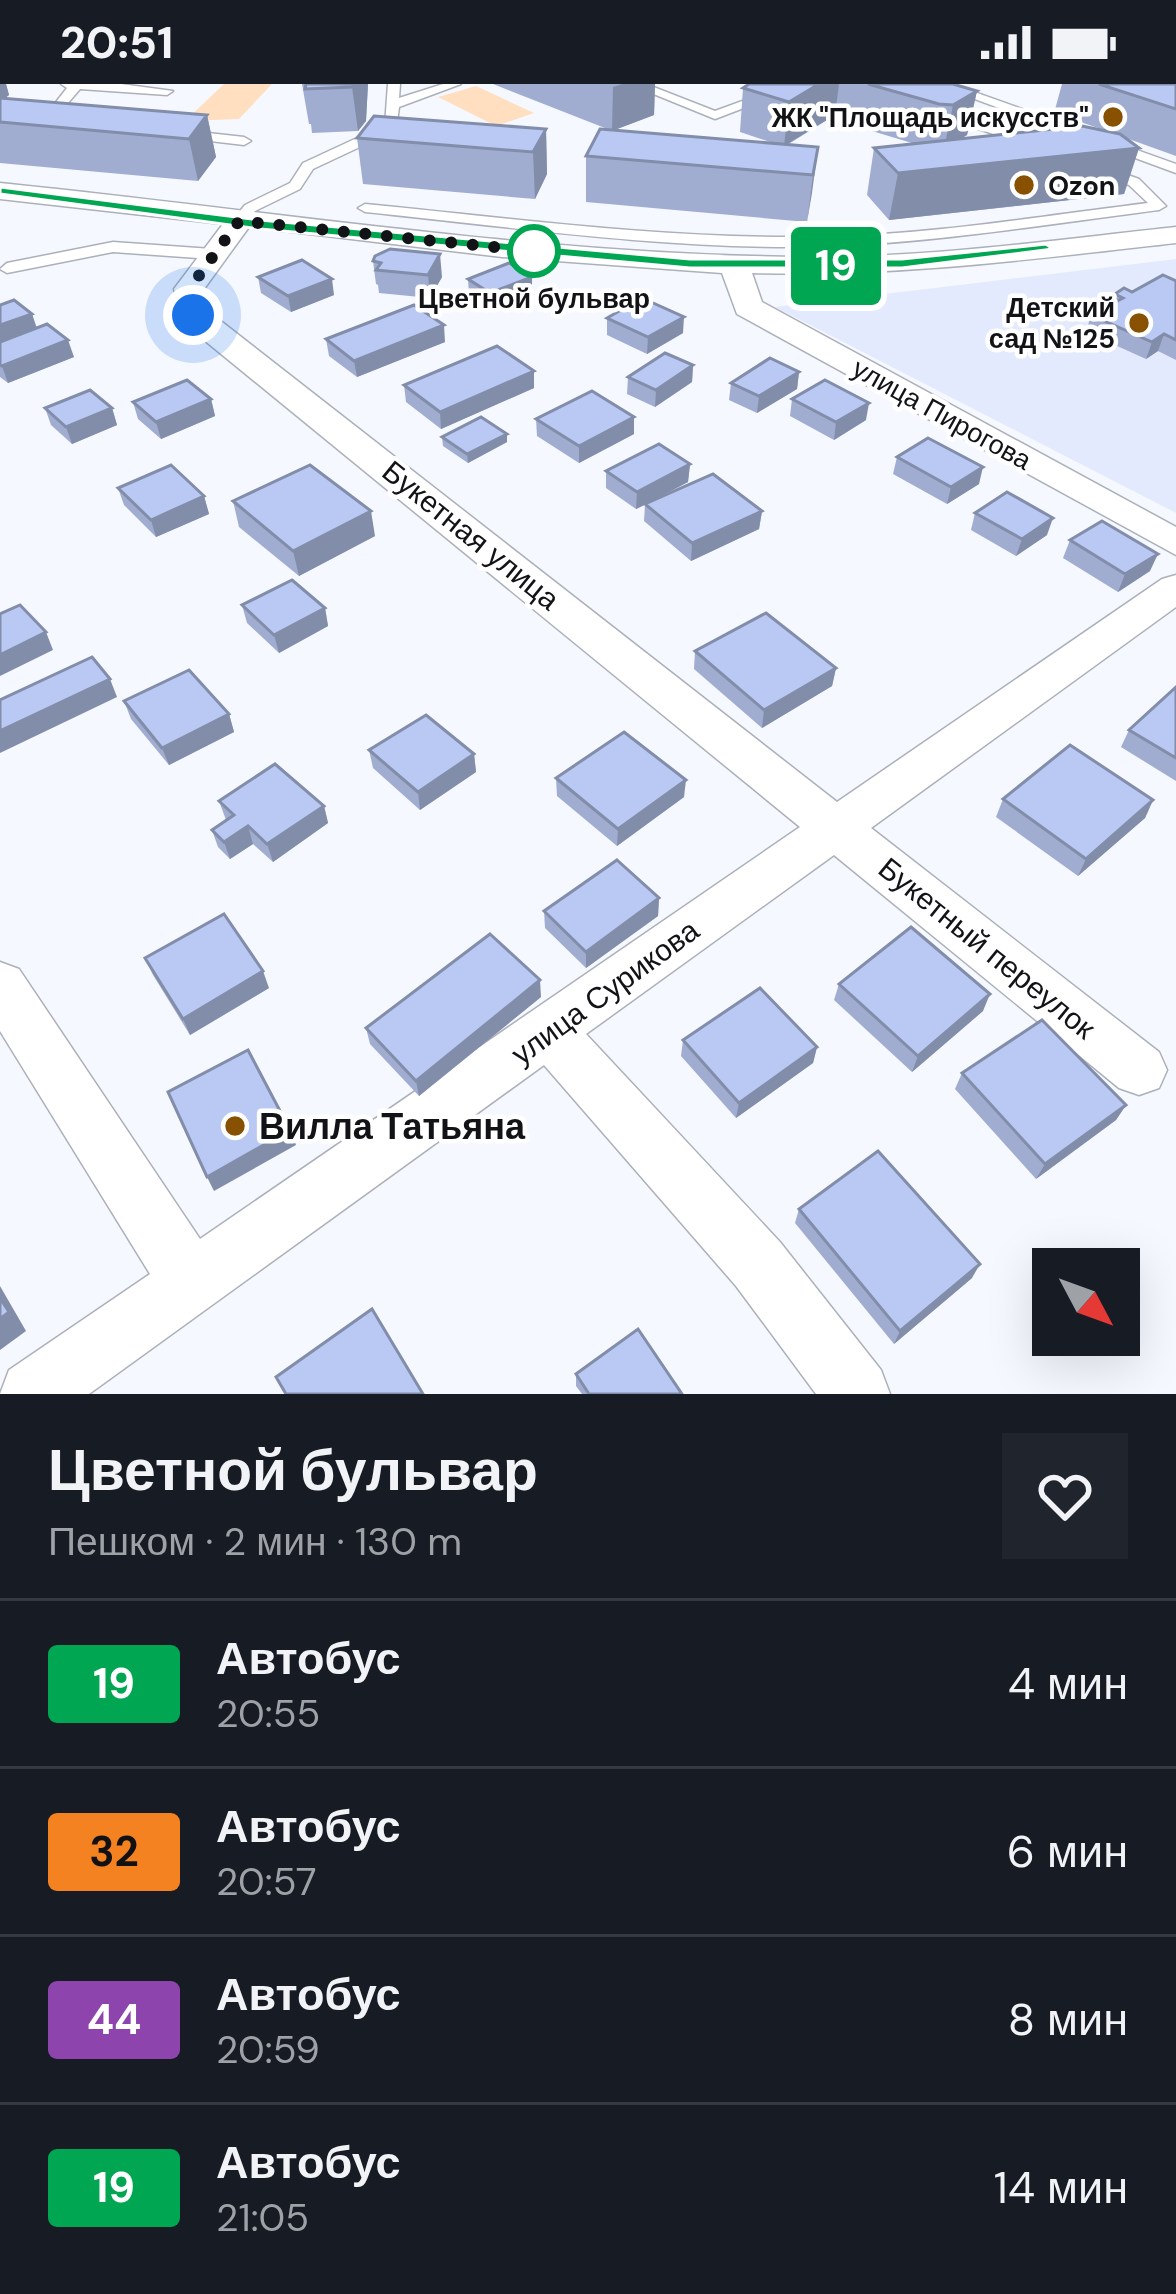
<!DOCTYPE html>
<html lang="ru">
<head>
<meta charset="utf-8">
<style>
	:root { --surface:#171b24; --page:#20242c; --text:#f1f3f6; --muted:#9ea1a6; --line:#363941 }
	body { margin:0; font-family:"DM Sans",sans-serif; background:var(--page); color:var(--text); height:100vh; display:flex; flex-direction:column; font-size:45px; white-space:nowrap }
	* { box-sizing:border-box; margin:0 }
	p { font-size:39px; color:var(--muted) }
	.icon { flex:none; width:66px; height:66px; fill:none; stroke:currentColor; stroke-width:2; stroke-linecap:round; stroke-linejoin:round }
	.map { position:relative; height:1310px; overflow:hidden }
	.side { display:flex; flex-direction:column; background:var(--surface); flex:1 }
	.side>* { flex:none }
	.badge { padding:0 24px; border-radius:9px; font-size:42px; line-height:78px }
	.needle { width:78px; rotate:131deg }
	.buttons { position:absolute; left:1032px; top:1164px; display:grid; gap:24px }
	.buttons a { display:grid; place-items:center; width:108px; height:108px; border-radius:0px; background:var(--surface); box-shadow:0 12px 48px #0002; font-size:60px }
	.you { position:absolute; width:60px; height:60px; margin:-30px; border:9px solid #fff; border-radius:50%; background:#1a73e8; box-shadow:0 0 0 18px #1a73e833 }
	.map>.badge { position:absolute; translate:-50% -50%; box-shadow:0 0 0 6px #fff }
	.round { display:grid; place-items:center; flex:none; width:126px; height:126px; border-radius:0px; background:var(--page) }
	.head { display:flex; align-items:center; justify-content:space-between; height:204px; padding:0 48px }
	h1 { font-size:57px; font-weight:800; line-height:90px }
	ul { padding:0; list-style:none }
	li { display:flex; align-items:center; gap:36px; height:168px; padding:0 48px; border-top:3px solid var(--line) }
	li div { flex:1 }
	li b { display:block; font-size:45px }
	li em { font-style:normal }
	li .badge { min-width:132px; font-weight:700; text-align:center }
	.status { display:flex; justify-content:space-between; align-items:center; height:84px; padding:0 60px; background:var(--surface); direction:ltr }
	.status svg { height:33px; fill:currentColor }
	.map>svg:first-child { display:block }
</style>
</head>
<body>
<div class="status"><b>20:51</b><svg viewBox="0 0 49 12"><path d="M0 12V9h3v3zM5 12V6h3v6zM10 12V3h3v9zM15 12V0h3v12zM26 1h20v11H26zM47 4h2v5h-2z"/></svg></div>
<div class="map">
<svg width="1176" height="1310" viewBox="0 0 1176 1310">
	<rect width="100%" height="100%" fill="#f5f8ff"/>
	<polygon fill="#e4eafd" points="1176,175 1176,429 775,223"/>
	<g fill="#ffdfc0">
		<polygon points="224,0 272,0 239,35 185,37"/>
		<polygon points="476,2 534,29 496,42 438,13"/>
	</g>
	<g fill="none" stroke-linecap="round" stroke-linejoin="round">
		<defs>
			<g id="service">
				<polygon points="61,0 121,0 173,7 167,11 80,5 62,26 76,39 69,43 49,27 67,4"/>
				<polygon points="388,0 400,0 399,14 443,0 461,0 399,23 396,46 313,85 300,105 255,127 244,140 234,140 232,137 245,121 290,99 303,79 385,41"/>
				<polygon points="629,0 646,0 715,27 789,0 807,0 715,35"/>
				<polygon points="934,0 952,0 1176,80 1176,89"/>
				<polygon points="942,24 1039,56 1041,59 1029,62 937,31 936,28"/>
				<polygon points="181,46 244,53 251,57 244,61 176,53 176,47"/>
				<path d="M1100,81L1139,95L1166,122L1159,126C1041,141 923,161 804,163C657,164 511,143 365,128L358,124L365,120C510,134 656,154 802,153C918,153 1033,133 1148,119L1129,101L1095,88V82Z"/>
				<polygon points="113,158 212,165 220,170 212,175 113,168 7,189 0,185 7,179"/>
			</g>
			<path id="minor" d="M0,99C268,126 535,171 805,173C929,174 1053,156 1176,143V159C1034,175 895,193 752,189L762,218L1176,443V471L737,230L722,189L502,173L249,143L204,205L208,227L837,718L1162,495L1176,491V523L871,744L1159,968L1167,986L1159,1004L1139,1011L1119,1004L834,771L586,950L780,1158L881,1286L890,1310H816L736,1202L544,981L89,1310H0L9,1286L150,1190L0,947V878L19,885L200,1155L800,743L182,238L174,205L223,140L0,115Z"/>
		</defs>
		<use href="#service" stroke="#acb0ba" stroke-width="3"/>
		<use href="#minor" stroke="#acb0ba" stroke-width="3"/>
		<use href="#service" fill="#fff" fill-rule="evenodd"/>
		<use href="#minor" fill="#fff" fill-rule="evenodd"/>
	</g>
	<g fill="#a0add1">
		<polygon points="0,0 6,0 9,11 5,14 207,31 216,73 198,97 0,79"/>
		<polygon points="302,0 368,0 366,37 358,47 312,49 311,40 309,40"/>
		<polygon points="493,0 655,0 654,31 614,46 776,60 740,48 743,4 749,0 953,0 977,7 967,51 960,55 1104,46 1054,29 1062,0 1176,0 1176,72 1126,54 1139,64 1124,110 889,136 867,111 874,64 915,60 849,40 849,35 835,31 787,61 818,63 807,138 586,118 586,72 610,46"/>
		<polygon points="546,45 547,90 535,115 363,100 357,54"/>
		<polygon points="373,177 442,193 430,214 379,209 378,201 376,200"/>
		<polygon points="258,193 334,211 291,228 261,209"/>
		<polygon points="468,195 532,209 491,226 469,212"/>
		<polygon points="1176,197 1176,276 1158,267 1146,275 1086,248 1091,231 1112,220 1115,210"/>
		<polygon points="0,221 32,230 37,244 74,273 8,299 0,293"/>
		<polygon points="607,234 683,249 647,270 607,251"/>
		<polygon points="326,255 445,258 357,293 329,272"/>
		<polygon points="693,281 692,298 655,323 627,310 628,293"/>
		<polygon points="799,288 797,305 757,329 729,316 731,299"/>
		<polygon points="404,301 534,304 441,345 406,318"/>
		<polygon points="211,315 215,332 161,355 138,335 133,318"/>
		<polygon points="792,315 866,336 834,356 790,332"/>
		<polygon points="45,324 112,324 117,341 72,360 51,341"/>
		<polygon points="634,333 634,350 579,379 537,352 536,335"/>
		<polygon points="507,350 507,358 468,379 443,362 442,353"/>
		<polygon points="897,373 979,400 947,420 893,390"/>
		<polygon points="690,380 688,398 658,414 762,427 759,445 691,477 644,437 645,421 636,425 606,404 606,387"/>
		<polygon points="118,404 204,412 209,430 156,453 124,421"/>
		<polygon points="233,417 375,452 299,492 239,443"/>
		<polygon points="975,429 1047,451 1016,472 971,446"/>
		<polygon points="1070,456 1150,487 1118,508 1063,474"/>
		<polygon points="242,521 325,524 328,542 279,569 247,539"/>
		<polygon points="695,567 836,584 832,602 762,644 694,585"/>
		<polygon points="1176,603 1176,697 1121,663 1129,646"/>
		<polygon points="124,617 229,630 234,648 169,681 131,635"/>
		<polygon points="369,666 474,670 476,688 420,726 373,684"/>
		<polygon points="556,694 684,713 617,762 557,712"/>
		<polygon points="1003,715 1153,716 1145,734 1078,792 996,733"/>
		<polygon points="219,717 324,722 328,739 273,778 253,760 230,775 218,763 212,746 226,736"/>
		<polygon points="659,814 658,832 586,884 545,844 544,827"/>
		<polygon points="145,874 269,904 190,951 153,891"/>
		<polygon points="839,900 983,927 912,988 834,916"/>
		<polygon points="541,913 419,1012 370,960 366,944"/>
		<polygon points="683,956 817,963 813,979 736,1034 681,972"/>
		<polygon points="962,989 1126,1021 1116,1036 1036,1095 955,1005"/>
		<polygon points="799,1125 972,1194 894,1260 795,1139"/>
		<polygon points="576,1290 682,1310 582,1310 576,1302"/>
	</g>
	<g fill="#828daa">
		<polygon points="0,0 6,0 9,11 0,18"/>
		<polygon points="355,0 368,0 366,37 358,47 352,3"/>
		<polygon points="622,0 655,0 654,31 612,47 613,3"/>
		<polygon points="819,0 839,0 835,31 784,62 789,18"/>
		<polygon points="977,7 967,51 944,65 953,21"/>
		<polygon points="207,31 216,73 198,97 189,55"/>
		<polygon points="546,45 547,90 535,115 533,68"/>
		<polygon points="818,63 812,109 807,138 813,91"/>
		<polygon points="1139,64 1124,110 889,136 898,89"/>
		<polygon points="440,170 442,193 430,214 428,191"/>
		<polygon points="532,193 532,209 491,226 490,209"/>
		<polygon points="332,195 334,211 291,228 288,212"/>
		<polygon points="32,230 37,246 0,260 0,241"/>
		<polygon points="684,233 683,249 647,270 648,253"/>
		<polygon points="444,241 445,258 357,293 354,277"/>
		<polygon points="1164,250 1158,267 1146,275 1152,258"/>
		<polygon points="68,256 74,273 8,299 2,282"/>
		<polygon points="693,281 692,298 655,323 656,306"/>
		<polygon points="534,287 534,304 441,345 440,328"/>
		<polygon points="799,288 797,305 757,329 759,312"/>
		<polygon points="211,315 215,332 161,355 156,338"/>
		<polygon points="869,319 866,336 834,356 836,338"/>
		<polygon points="112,324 117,341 72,360 66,343"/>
		<polygon points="634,333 634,350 579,379 579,362"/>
		<polygon points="507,350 507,358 468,379 467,370"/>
		<polygon points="690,380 688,398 636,425 637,408"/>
		<polygon points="983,383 979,400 947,420 951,403"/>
		<polygon points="204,412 209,430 156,453 151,436"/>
		<polygon points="371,427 375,452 299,492 293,467"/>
		<polygon points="762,427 759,445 691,477 692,459"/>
		<polygon points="1053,434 1047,451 1016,472 1022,455"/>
		<polygon points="1158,470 1150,487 1118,508 1125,490"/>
		<polygon points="325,524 328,542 279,569 274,551"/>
		<polygon points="46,548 53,566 0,592 0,571"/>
		<polygon points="836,584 832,602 762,644 764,626"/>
		<polygon points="110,595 117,613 0,669 0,647"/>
		<polygon points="229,630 234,648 169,681 162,664"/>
		<polygon points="474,670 476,688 420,726 418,708"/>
		<polygon points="686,696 684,713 617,762 618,745"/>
		<polygon points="1153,716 1145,734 1078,792 1086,775"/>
		<polygon points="324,722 328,739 273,778 267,760"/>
		<polygon points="248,742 253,760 230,775 224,758"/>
		<polygon points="659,814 658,832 586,884 586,868"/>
		<polygon points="263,887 269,904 190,951 183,935"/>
		<polygon points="540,896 541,913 419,1012 416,997"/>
		<polygon points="990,910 983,927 912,988 918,972"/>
		<polygon points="817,963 813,979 736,1034 739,1019"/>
		<polygon points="1126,1021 1116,1036 1036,1095 1045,1080"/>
		<polygon points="290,1046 296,1061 214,1107 207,1093"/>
		<polygon points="980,1180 972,1194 894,1260 900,1247"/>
		<polygon points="0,1202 26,1247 0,1266"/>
	</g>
	<g fill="#bac9f3" stroke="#828daa" stroke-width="3">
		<polygon points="306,0 355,0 352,3 305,5"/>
		<polygon points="749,0 819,0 789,18 743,4"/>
		<polygon points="868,0 953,0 977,7 953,21 939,20"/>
		<polygon points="1099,0 1176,0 1176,25"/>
		<polygon points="0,14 207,31 189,55 0,38"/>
		<polygon points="374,32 546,45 533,68 357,54"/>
		<polygon points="1082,42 1120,50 1139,64 898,89 874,64"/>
		<polygon points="600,45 818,63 813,91 586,72"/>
		<polygon points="390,165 440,170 428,191 376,186 381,179 373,177 375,172"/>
		<polygon points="302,176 332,195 288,212 258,193"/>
		<polygon points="509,179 532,193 490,209 468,195"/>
		<polygon points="1163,191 1176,197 1176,256 1164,250 1152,258 1091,231 1123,214 1115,210 1124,204 1132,208"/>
		<polygon points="642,214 684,233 648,253 607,234"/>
		<polygon points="14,216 32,230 0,241 0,221"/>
		<polygon points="414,221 444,241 354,277 326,255"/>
		<polygon points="47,240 68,256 2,282 0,281 0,258"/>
		<polygon points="497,262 534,287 440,328 404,301"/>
		<polygon points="665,269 693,281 656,306 628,293"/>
		<polygon points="770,274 799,288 759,312 731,299"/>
		<polygon points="187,296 211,315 156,338 133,318"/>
		<polygon points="825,296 869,319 836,338 792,315"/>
		<polygon points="90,306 112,324 66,343 45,324"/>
		<polygon points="592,307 634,333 579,362 536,335"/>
		<polygon points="481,333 507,350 467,370 442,353"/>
		<polygon points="928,354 983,383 951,403 897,373"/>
		<polygon points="659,360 690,380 637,408 606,387"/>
		<polygon points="171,381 204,412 151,436 118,404"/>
		<polygon points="310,381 371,427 293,467 233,417"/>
		<polygon points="713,390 762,427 692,459 645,420"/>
		<polygon points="1007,408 1053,434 1022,455 975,429"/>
		<polygon points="1102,437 1158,470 1125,490 1070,456"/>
		<polygon points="292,496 325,524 274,551 242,521"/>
		<polygon points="20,521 46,548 0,571 0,530"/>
		<polygon points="766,529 836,584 764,626 695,567"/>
		<polygon points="92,573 110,595 0,647 0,616"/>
		<polygon points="189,586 229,630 162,664 124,617"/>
		<polygon points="1176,603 1176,674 1129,646"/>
		<polygon points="426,631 474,670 418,708 369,666"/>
		<polygon points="624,648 686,696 618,745 556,694"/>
		<polygon points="1070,661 1153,716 1086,775 1003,715"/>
		<polygon points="275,680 324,722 267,760 248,742 224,758 212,746 234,731 219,717"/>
		<polygon points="617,776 659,814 586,868 544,827"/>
		<polygon points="224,830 263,887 183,935 145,874"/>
		<polygon points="911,843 990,910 918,972 839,900"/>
		<polygon points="490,850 540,896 416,997 366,944"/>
		<polygon points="760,904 817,963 739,1019 683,956"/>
		<polygon points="1042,936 1126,1021 1045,1080 962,989"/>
		<polygon points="248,966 290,1046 207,1093 168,1008"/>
		<polygon points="878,1067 980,1180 900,1247 799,1125"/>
		<polygon points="0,1214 9,1228 0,1235"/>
		<polygon points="372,1225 423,1310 286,1310 276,1293"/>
		<polygon points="638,1245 682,1310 589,1310 576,1290"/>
	</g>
	<polygon fill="#00a651" stroke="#fff" stroke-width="3" points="0,103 260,136 690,175 902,175 1046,160 1053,165 902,184 690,184 260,145 0,110"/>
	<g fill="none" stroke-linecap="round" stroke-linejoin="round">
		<polyline stroke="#111316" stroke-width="12" stroke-dasharray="0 21.6" points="193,231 189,205 239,137 534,167"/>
	</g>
	<g fill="#885101" stroke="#fff" stroke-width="4.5">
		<circle cx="1113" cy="33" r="12"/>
		<circle cx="1024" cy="101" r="12"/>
		<circle cx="1139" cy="239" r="12"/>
		<circle cx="235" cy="1042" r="12"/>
	</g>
	<circle fill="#fff" stroke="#00a651" stroke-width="6" cx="534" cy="167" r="24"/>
	<g text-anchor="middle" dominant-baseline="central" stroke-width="9" stroke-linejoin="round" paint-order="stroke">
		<g font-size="27" font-weight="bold" fill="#111316" stroke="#fff" text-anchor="end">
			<text x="1089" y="33">ЖК "Площадь искусств"</text>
			<text x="1048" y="101" text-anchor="start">Ozon</text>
			<text x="1115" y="223">Детский<tspan x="1115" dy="31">сад №125</tspan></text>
		</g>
		<g font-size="27" font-weight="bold" fill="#111316" stroke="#fff">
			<text x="534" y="214">Цветной бульвар</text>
		</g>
		<g font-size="27" fill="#111316" stroke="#fff">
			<text transform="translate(942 330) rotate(29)">улица Пирогова</text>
		</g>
		<g font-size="30" fill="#111316" stroke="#fff">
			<text transform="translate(471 451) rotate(39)">Букетная улица</text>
			<text transform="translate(987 864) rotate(39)">Букетный переулок</text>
			<text transform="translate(605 908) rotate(-36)">улица Сурикова</text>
		</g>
		<g font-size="36" font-weight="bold" fill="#111316" stroke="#fff" text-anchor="start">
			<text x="259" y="1042">Вилла Татьяна</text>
		</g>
	</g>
</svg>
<div class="buttons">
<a><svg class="needle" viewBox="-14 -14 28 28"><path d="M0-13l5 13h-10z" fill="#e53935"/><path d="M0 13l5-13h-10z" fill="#9ea1a6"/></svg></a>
</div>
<div class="you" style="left:193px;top:231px"></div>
<b class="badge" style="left:836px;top:182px;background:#00a651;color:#fff">19</b>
</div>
<section class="side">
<div class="head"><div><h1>Цветной бульвар</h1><p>Пешком · 2 мин · 130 m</p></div><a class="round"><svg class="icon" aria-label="heart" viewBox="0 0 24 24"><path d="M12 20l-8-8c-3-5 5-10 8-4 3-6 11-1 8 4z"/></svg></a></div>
<ul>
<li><span class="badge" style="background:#00a651;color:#fff">19</span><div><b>Автобус</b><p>20:55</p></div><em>4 мин</em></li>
<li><span class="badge" style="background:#f58220;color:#111">32</span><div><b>Автобус</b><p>20:57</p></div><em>6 мин</em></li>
<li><span class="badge" style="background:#8e44ad;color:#fff">44</span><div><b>Автобус</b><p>20:59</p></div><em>8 мин</em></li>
<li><span class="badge" style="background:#00a651;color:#fff">19</span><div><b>Автобус</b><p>21:05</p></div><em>14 мин</em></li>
</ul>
</section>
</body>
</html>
